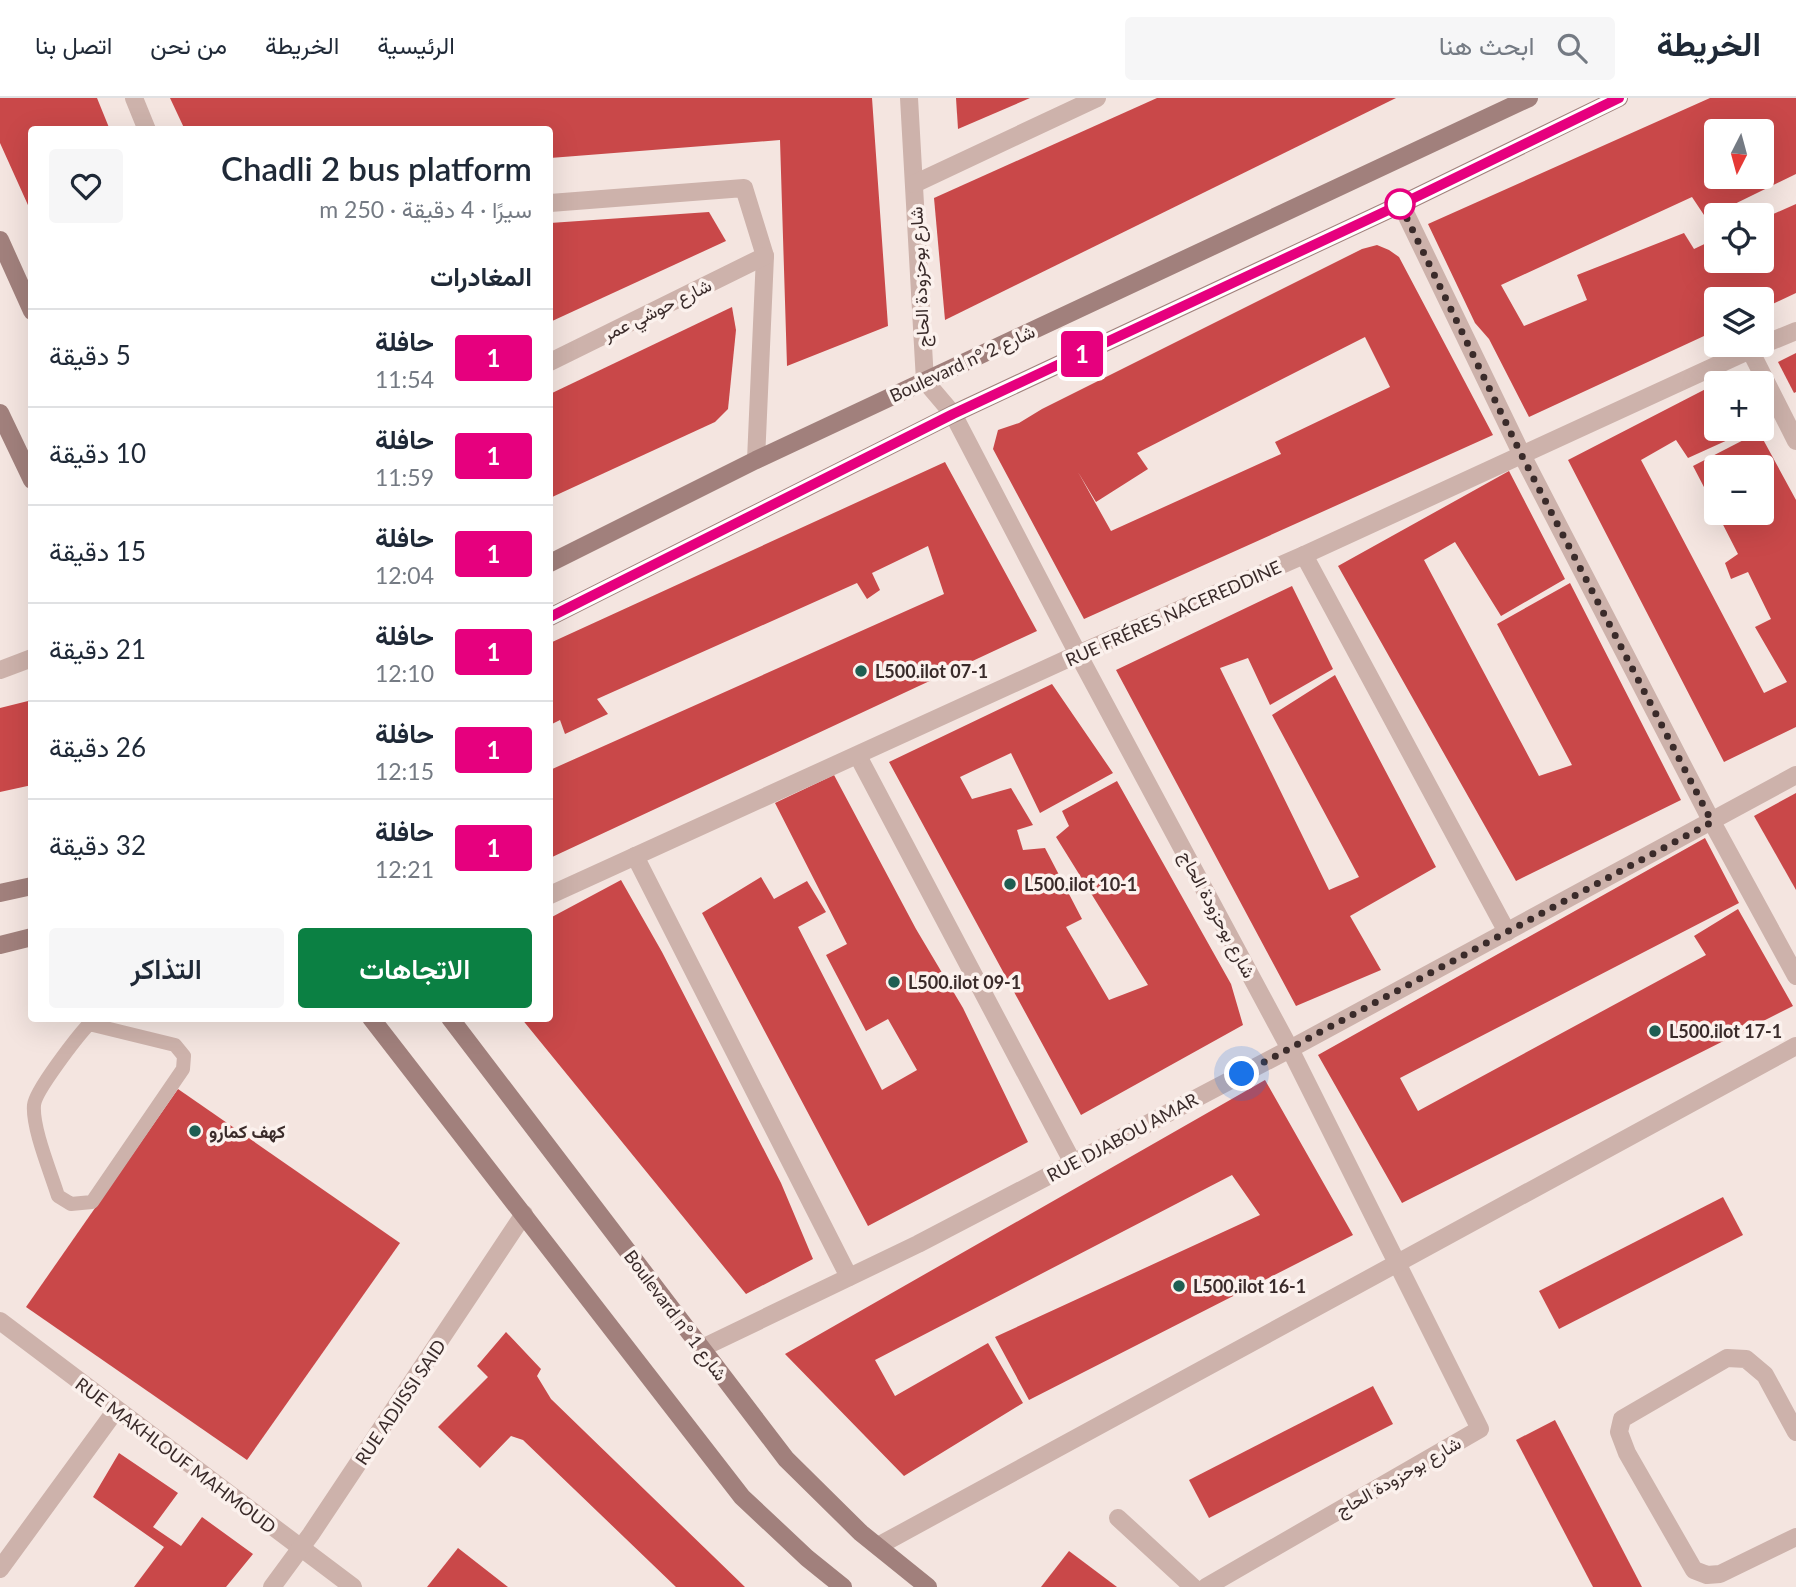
<!DOCTYPE html>
<html lang="ar">
<head>
<meta charset="utf-8">
<style>
	:root { --surface:#fff; --page:#f6f6f7; --text:#1f2937; --muted:#747a83; --line:#e0e1e3; --accent:#0b8043 }
	body { margin:0; font-family:Lato,Vazirmatn,sans-serif; background:var(--page); color:var(--text); direction:rtl; height:100vh; display:flex; flex-direction:column; font-size:26px; white-space:nowrap }
	* { box-sizing:border-box; margin:0 }
	p { font-size:23px; color:var(--muted) }
	.icon { flex:none; width:38px; height:38px; fill:none; stroke:currentColor; stroke-width:2; stroke-linecap:round; stroke-linejoin:round }
	.map { position:relative; flex:1; overflow:hidden; direction:ltr }
	.details { position:absolute; left:28px; top:28px; width:525px; height:896px; display:flex; flex-direction:column; background:var(--surface); border-radius:7px; box-shadow:0 7px 28px #0002; direction:rtl }
	.details>* { flex:none }
	.badge { padding:0 14px; border-radius:5px; font-size:24px; line-height:46px }
	.needle { width:46px; rotate:186deg }
	.fabs { position:absolute; left:1704px; top:21px; display:grid; gap:14px }
	.fabs a { display:grid; place-items:center; width:70px; height:70px; border-radius:7px; background:var(--surface); box-shadow:0 7px 28px #0002; font-size:35px }
	.you { position:absolute; width:35px; height:35px; margin:-18px; border:5px solid #fff; border-radius:50%; background:#1a73e8; box-shadow:0 0 0 10px #1a73e833 }
	.map>.badge { position:absolute; translate:-50% -50%; box-shadow:0 0 0 4px #fff }
	h2 { padding:0 21px; font-size:26px; line-height:63px }
	.round { display:grid; place-items:center; flex:none; width:74px; height:74px; border-radius:7px; background:var(--page) }
	.summary { display:flex; align-items:center; justify-content:space-between; height:119px; padding:0 21px }
	h1 { font-size:33px; font-weight:600; line-height:52px }
	.cta { display:flex; gap:14px; margin-top:auto; padding:14px 21px }
	.cta a { flex:1; height:80px; border-radius:7px; background:var(--accent); color:#fff; font-size:28px; font-weight:600; line-height:80px; text-align:center }
	.cta a+a { background:var(--page); color:var(--text) }
	ul { padding:0; list-style:none }
	li { display:flex; align-items:center; gap:21px; height:98px; padding:0 21px; border-top:2px solid var(--line) }
	li div { flex:1 }
	li b { display:block; font-size:26px }
	li em { font-style:normal }
	li .badge { min-width:77px; font-weight:700; text-align:center }
	header { display:flex; align-items:center; gap:42px; box-sizing:border-box; height:98px; padding:0 35px; background:var(--surface); border-bottom:2px solid var(--line) }
	header strong { font-size:33px }
	nav { display:flex; gap:38px; margin-inline-start:auto; font-size:24px }
	.search { width:490px; height:63px; background:var(--page); display:flex; align-items:center; gap:18px; box-sizing:border-box; padding:0 24px; border-radius:7px; color:var(--muted); font-size:26px }
	.map>svg:first-child { display:block }
</style>
</head>
<body>
<header>
<strong>الخريطة</strong>
<div class="search"><svg class="icon" aria-label="search" viewBox="0 0 24 24"><circle cx="10" cy="10" r="6"/><path d="M15 15l6 6"/></svg>ابحث هنا</div>
<nav><a>الرئيسية</a><a>الخريطة</a><a>من نحن</a><a>اتصل بنا</a></nav>
</header>
<div class="map">
<svg width="1796" height="1489" viewBox="0 0 1796 1489">
	<rect width="100%" height="100%" fill="#f4e5e0"/>
	<g fill="#c94849" fill-rule="evenodd">
		<polygon points="0,0 97,0 110,32 32,32 32,116 0,45"/>
		<polygon points="170,0 872,0 888,228 787,268 780,42 550,60 550,32 185,32"/>
		<polygon points="956,0 1030,0 958,31"/>
		<polygon points="1157,0 1396,0 945,222 934,100"/>
		<path d="M1710,0H1796V76L1706,120L1692,99L1501,187L1524,228L1587,202L1577,177L1684,135L1694,151L1717,140V163H1762V121L1796,106V195L1762,211V201H1717V232L1529,319L1489,241L1475,225L1428,126ZM1717,33H1762V79H1717Z"/>
		<polygon points="709,114 726,143 550,224 550,125"/>
		<path d="M1377,147L1389,152L1399,159L1493,337L1084,521L993,351L998,332L1019,325L1042,311L1362,151ZM1365,239L1390,289L1275,344L1281,356L1111,433L1078,374L1096,404L1148,371L1137,355Z"/>
		<polygon points="732,209 736,232 728,311 715,324 550,400 550,296"/>
		<polygon points="1796,255 1796,294 1794,295 1778,264"/>
		<polygon points="1729,279 1733,285 1717,285 1717,331 1752,331 1688,360 1676,342 1641,362 1764,595 1787,584 1755,529 1771,521 1748,474 1731,481 1725,465 1738,456 1717,415 1762,415 1762,369 1717,369 1717,414 1693,368 1759,334 1796,402 1796,629 1724,664 1568,362"/>
		<polygon points="945,364 1037,533 550,760 550,672 944,496 928,448 872,475 880,492 867,501 857,485 597,601 608,616 565,636 560,622 550,627 550,545"/>
		<polygon points="1509,373 1565,481 1501,518 1455,444 1424,462 1539,678 1572,667 1497,526 1570,485 1681,702 1516,783 1338,468"/>
		<polygon points="1292,488 1333,571 1270,607 1248,560 1220,570 1329,792 1359,779 1272,617 1335,577 1436,769 1350,818 1381,872 1296,908 1116,572"/>
		<polygon points="1052,586 1113,675 1040,715 1011,655 960,679 972,701 1011,690 1033,727 1017,732 1023,752 1045,750 1082,821 1066,829 1109,902 1148,887 1056,739 1069,728 1062,713 1117,683 1231,886 1243,927 1081,1017 889,664"/>
		<polygon points="32,602 32,687 0,694 0,610"/>
		<polygon points="834,677 916,831 963,910 1028,1044 868,1128 702,815 761,779 774,801 807,783 826,814 798,829 882,992 917,972 888,921 866,933 826,857 847,846 775,705"/>
		<polygon points="1796,695 1796,792 1754,718"/>
		<polygon points="1705,740 1739,805 1400,980 1418,1013 1706,857 1694,838 1738,811 1793,908 1402,1105 1318,957"/>
		<polygon points="621,782 662,854 781,1085 813,1161 746,1196 521,920 550,920 550,820"/>
		<polygon points="1265,982 1353,1137 1029,1302 995,1239 1260,1117 1232,1077 875,1262 895,1298 988,1245 1023,1305 904,1378 785,1256"/>
		<polygon points="178,991 400,1145 247,1362 26,1209"/>
		<polygon points="1723,1099 1743,1137 1559,1231 1539,1193"/>
		<polygon points="506,1234 541,1271 537,1278 551,1301 745,1489 676,1489 523,1342 511,1338 480,1370 438,1329 488,1279 477,1268"/>
		<polygon points="1373,1288 1393,1326 1209,1420 1189,1382"/>
		<polygon points="1555,1322 1642,1489 1593,1489 1516,1342"/>
		<polygon points="119,1355 178,1395 153,1429 181,1448 202,1419 253,1456 226,1489 134,1489 164,1449 93,1399"/>
		<polygon points="458,1450 508,1489 427,1489"/>
		<polygon points="1069,1453 1117,1489 1041,1489"/>
	</g>
	<g fill="none" stroke-linecap="round" stroke-linejoin="round">
		<path stroke="#cdb2ab" stroke-width="14" d="M88,920L89,926C77,939 35,993 34,1007C32,1030 51,1075 58,1098L71,1106L92,1104L183,971L184,958L175,947L89,926"/>
		<g stroke="#cdb2ab" stroke-width="18">
			<polyline points="134,0 147,32"/>
			<polyline points="909,0 925,283 953,316 1078,556 1290,951 1480,1331 1206,1489"/>
			<polyline points="914,86 1097,0"/>
			<polyline points="550,105 744,90 765,158 756,362"/>
			<polyline points="1401,106 1522,357 1712,724 1796,878"/>
			<polyline points="1750,252 1796,343"/>
			<polyline points="550,264 765,158"/>
			<polyline points="1304,457 1507,834"/>
			<polyline points="0,572 32,560"/>
			<polyline points="858,658 1073,1065"/>
			<polyline points="635,758 849,1179"/>
			<polyline points="550,797 1078,556 1304,457 1750,252 1796,233"/>
			<polyline points="0,1223 353,1489"/>
			<polyline points="702,1250 918,1146 1073,1065 1290,951 1796,677"/>
			<polyline points="1796,1334 1765,1277 1746,1261 1727,1260 1622,1321 1619,1334 1627,1355 1694,1472 1707,1477 1720,1476 1796,1439"/>
			<polyline points="1118,1420 1193,1489"/>
			<polyline points="878,1448 1796,948"/>
			<polyline points="0,1471 116,1312"/>
			<polyline points="272,1489 311,1436 524,1116"/>
		</g>
		<g stroke="#a1807c" stroke-width="18">
			<polyline points="0,142 32,213"/>
			<polyline points="0,315 32,382"/>
			<polyline points="550,465 756,362 1529,0"/>
			<polyline points="550,519 953,316 1414,100 1619,0"/>
			<polyline points="0,795 32,788"/>
			<polyline points="0,847 32,839"/>
			<polyline points="371,920 742,1399 807,1460 843,1489"/>
			<polyline points="450,920 786,1361 861,1435 928,1489"/>
		</g>
	</g>
	<g fill="none" stroke-linecap="round" stroke-linejoin="round">
		<defs>
			<polyline id="line" points="550,519 953,316 1414,100 1619,0"/>
		</defs>
		<use href="#line" stroke="#fff" stroke-width="16"/>
		<use href="#line" stroke="#e6007e" stroke-width="10"/>
		<polyline stroke="#3a2b2a" stroke-width="7" stroke-dasharray="0 12.6" points="1242,976 1712,724 1522,358 1400,106"/>
	</g>
	<circle fill="#fff" stroke="#e6007e" stroke-width="3.5" cx="1400" cy="106" r="14"/>
	<g fill="#1e5e52" stroke="#fbf1ed" stroke-width="2.5">
		<circle cx="861" cy="573" r="7"/>
		<circle cx="1010" cy="786" r="7"/>
		<circle cx="894" cy="884" r="7"/>
		<circle cx="1655" cy="933" r="7"/>
		<circle cx="195" cy="1033" r="7"/>
		<circle cx="1179" cy="1188" r="7"/>
	</g>
	<g text-anchor="middle" dominant-baseline="central" stroke-width="7" stroke-linejoin="round" paint-order="stroke">
		<g font-size="18" fill="#3a2b2a" stroke="#fbf1ed">
			<text transform="translate(919 179) rotate(-93)">شارع بوحزودة الحاج</text>
			<text transform="translate(657 211) rotate(-26)">شارع حوشي عمر</text>
			<text transform="translate(962 265) rotate(-25)">Boulevard n° شارع 2</text>
			<text transform="translate(1173 515) rotate(-24)">RUE FRÉRES NACEREDDINE</text>
			<text transform="translate(1218 816) rotate(62)">شارع بوحزودة الحاج</text>
			<text transform="translate(1122 1039) rotate(-28)">RUE DJABOU AMAR</text>
			<text transform="translate(676 1217) rotate(53)">Boulevard n° شارع 1</text>
			<text transform="translate(400 1304) rotate(-56)">RUE ADJISSI SAID</text>
			<text transform="translate(176 1357) rotate(37)">RUE MAKHLOUF MAHMOUD</text>
			<text transform="translate(1398 1378) rotate(-30)">شارع بوحزودة الحاج</text>
		</g>
		<g font-size="18" font-weight="bold" fill="#3a2b2a" stroke="#fbf1ed" text-anchor="start">
			<text x="875" y="573">L500.ilot 07-1</text>
			<text x="1024" y="786">L500.ilot 10-1</text>
			<text x="908" y="884">L500.ilot 09-1</text>
			<text x="1669" y="933">L500.ilot 17-1</text>
			<text x="209" y="1033">كهف كمارو</text>
			<text x="1193" y="1188">L500.ilot 16-1</text>
		</g>
	</g>
</svg>
<div class="fabs">
<a><svg class="needle" viewBox="-14 -14 28 28"><path d="M0-13l5 13h-10z" fill="#e53935"/><path d="M0 13l5-13h-10z" fill="#747a83"/></svg></a>
<a><svg class="icon" aria-label="locate" viewBox="0 0 24 24"><circle cx="12" cy="12" r="6"/><path d="M12 2v4M12 18v4M2 12h4M18 12h4"/></svg></a>
<a><svg class="icon" aria-label="layers" viewBox="0 0 24 24"><path d="M12 4l9 5-9 5-9-5zM3 14l9 5 9-5"/></svg></a>
<a>+</a>
<a>−</a>
</div>
<div class="you" style="left:1242px;top:976px"></div>
<b class="badge" style="left:1082px;top:256px;background:#e6007e;color:#fff">1</b>
<section class="details">
<div class="summary"><div><h1>Chadli 2 bus platform</h1><p>سيرًا · 4 دقيقة · 250 m</p></div><a class="round"><svg class="icon" aria-label="heart" viewBox="0 0 24 24"><path d="M12 20l-8-8c-3-5 5-10 8-4 3-6 11-1 8 4z"/></svg></a></div>
<h2>المغادرات</h2>
<ul>
<li><span class="badge" style="background:#e6007e;color:#fff">1</span><div><b>حافلة</b><p>11:54</p></div><em>5 دقيقة</em></li>
<li><span class="badge" style="background:#e6007e;color:#fff">1</span><div><b>حافلة</b><p>11:59</p></div><em>10 دقيقة</em></li>
<li><span class="badge" style="background:#e6007e;color:#fff">1</span><div><b>حافلة</b><p>12:04</p></div><em>15 دقيقة</em></li>
<li><span class="badge" style="background:#e6007e;color:#fff">1</span><div><b>حافلة</b><p>12:10</p></div><em>21 دقيقة</em></li>
<li><span class="badge" style="background:#e6007e;color:#fff">1</span><div><b>حافلة</b><p>12:15</p></div><em>26 دقيقة</em></li>
<li><span class="badge" style="background:#e6007e;color:#fff">1</span><div><b>حافلة</b><p>12:21</p></div><em>32 دقيقة</em></li>
</ul>
<div class="cta"><a>الاتجاهات</a><a>التذاكر</a></div>
</section>
</div>
</body>
</html>
